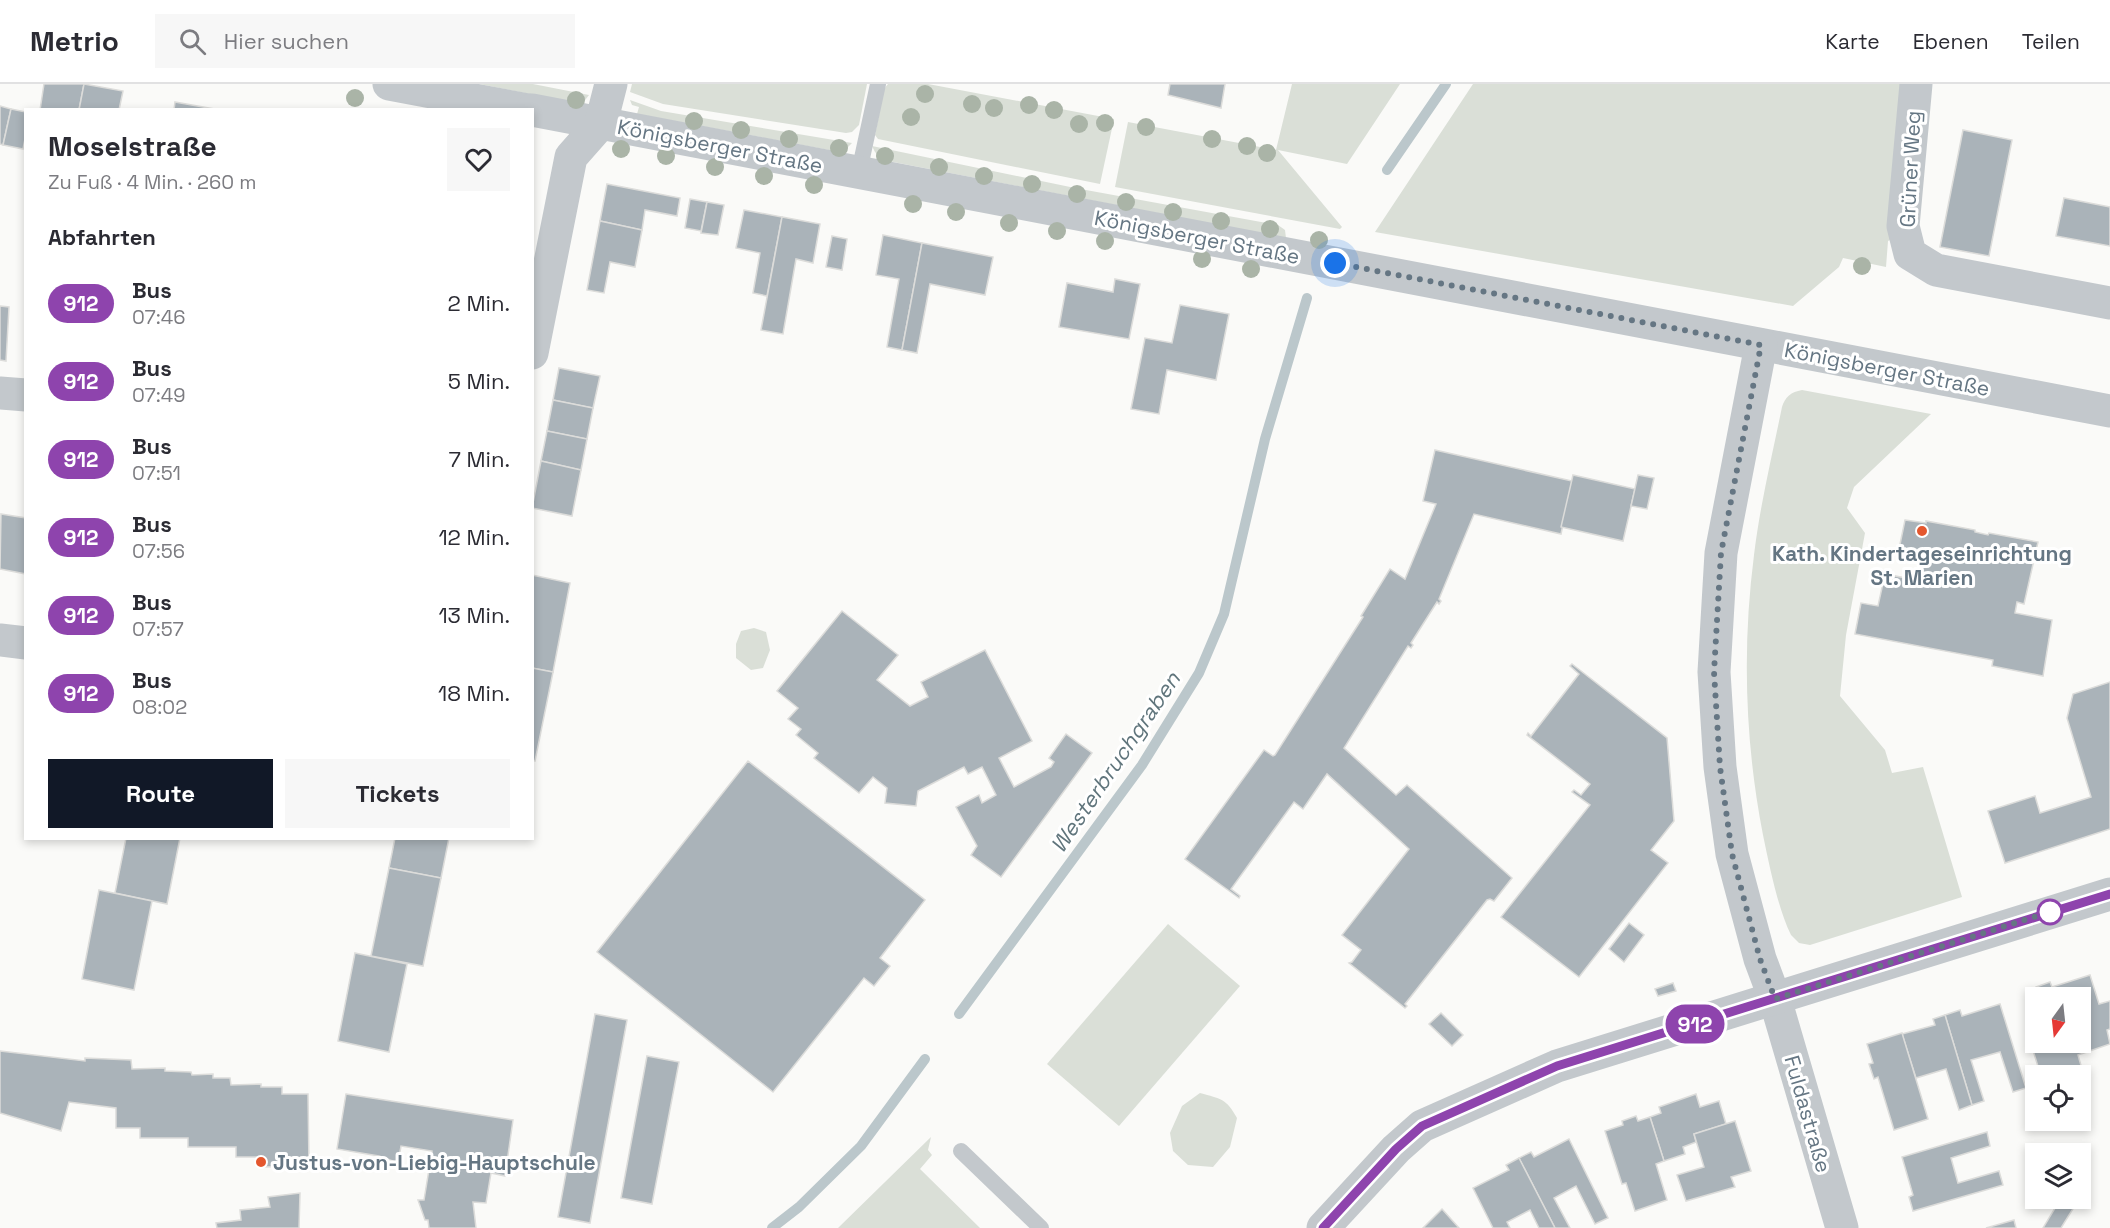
<!DOCTYPE html>
<html lang="de">
<head>
<meta charset="utf-8">
<style>
	:root { --surface:#fff; --page:#f7f7f7; --text:#2b2b33; --muted:#7c7c81; --line:#e1e1e2; --accent:#111827 }
	body { margin:0; font-family:"Space Grotesk",sans-serif; background:var(--page); color:var(--text); height:100vh; display:flex; flex-direction:column; font-size:22px; white-space:nowrap }
	* { box-sizing:border-box; margin:0 }
	p { font-size:20px; color:var(--muted) }
	.icon { flex:none; width:33px; height:33px; fill:none; stroke:currentColor; stroke-width:2; stroke-linecap:round; stroke-linejoin:round }
	.map { position:relative; flex:1; overflow:hidden }
	.details { position:absolute; left:24px; top:24px; width:510px; height:732px; display:flex; flex-direction:column; background:var(--surface); border-radius:0px; box-shadow:0 3px 9px #0003 }
	.details>* { flex:none }
	.badge { padding:0 12px; border-radius:20px; font-size:21px; line-height:39px }
	.needle { width:39px; rotate:195deg }
	.controls { position:absolute; left:2025px; top:903px; display:grid; gap:12px }
	.controls a { display:grid; place-items:center; width:66px; height:66px; border-radius:0px; background:var(--surface); box-shadow:0 3px 9px #0003; font-size:30px }
	.you { position:absolute; width:30px; height:30px; margin:-15px; border:4px solid #fff; border-radius:50%; background:#1a73e8; box-shadow:0 0 0 9px #1a73e833 }
	.map>.badge { position:absolute; translate:-50% -50%; box-shadow:0 0 0 3px #fff }
	h2 { padding:0 24px; font-size:22px; line-height:54px }
	.round { display:grid; place-items:center; flex:none; width:63px; height:63px; border-radius:0px; background:var(--page) }
	.head { display:flex; align-items:center; justify-content:space-between; height:102px; padding:0 24px }
	h1 { font-size:28px; font-weight:700; line-height:45px }
	.button { display:flex; gap:12px; margin-top:auto; padding:12px 24px }
	.button a { flex:1; height:69px; border-radius:0px; background:var(--accent); color:#fff; font-size:24px; font-weight:700; line-height:69px; text-align:center }
	.button a+a { background:var(--page); color:var(--text) }
	ul { padding:0; list-style:none }
	li { display:flex; align-items:center; gap:18px; height:78px; padding:0 24px }
	li div { flex:1 }
	li b { display:block; font-size:22px }
	li em { font-style:normal }
	li .badge { min-width:66px; font-weight:700; text-align:center }
	header { display:flex; align-items:center; gap:36px; box-sizing:border-box; height:84px; padding:0 30px; background:var(--surface); border-bottom:2px solid var(--line) }
	header strong { font-size:28px }
	nav { display:flex; gap:33px; margin-inline-start:auto; font-size:21px }
	.search { width:420px; height:54px; background:var(--page); display:flex; align-items:center; gap:15px; box-sizing:border-box; padding:0 21px; border-radius:0px; color:var(--muted); font-size:22px }
	.map>svg:first-child { display:block }
</style>
</head>
<body>
<header>
<strong>Metrio</strong>
<div class="search"><svg class="icon" aria-label="search" viewBox="0 0 24 24"><circle cx="10" cy="10" r="6"/><path d="M15 15l6 6"/></svg>Hier suchen</div>
<nav><a>Karte</a><a>Ebenen</a><a>Teilen</a></nav>
</header>
<div class="map">
<svg width="2110" height="1144" viewBox="0 0 2110 1144">
	<rect width="100%" height="100%" fill="#fafaf8"/>
	<g fill="#dadfd7">
		<polygon points="479,0 533,0 589,11 582,20"/>
		<polygon points="632,0 867,0 859,41 852,48 846,49 663,20 630,8"/>
		<polygon points="888,0 928,0 1114,35 1100,100 878,55 875,51 884,5"/>
		<polygon points="1292,0 1400,0 1347,80 1278,66 1342,143 1340,145 1115,103 1128,38 1276,66"/>
		<polygon points="1473,0 1903,0 1890,156 1888,157 1886,183 1843,174 1839,183 1793,222 1375,148"/>
		<polygon points="630,16 661,27 852,59 846,65 834,67 637,30 639,23 632,21"/>
		<polygon points="872,62 1075,104 1278,141 1285,146 1286,154 883,76 875,68"/>
		<path d="M1802,306L1931,330L1854,403L1847,424L1865,449L1846,551L1840,612L1885,666L1892,689L1923,683L1962,813L1810,861L1799,859L1791,851C1778,825 1769,780 1763,751C1745,659 1742,564 1754,471C1760,421 1772,372 1782,323C1785,313 1791,308 1802,306Z"/>
		<polygon points="754,544 766,548 770,566 763,584 751,586 736,574 736,560 741,547"/>
		<polygon points="1168,840 1240,902 1119,1042 1047,980"/>
		<path d="M1200,1009C1221,1015 1226,1014 1237,1034L1230,1063L1213,1083L1188,1081L1173,1067L1170,1049L1182,1022Z"/>
		<polygon points="931,1053 928,1066 932,1071 920,1085 980,1144 838,1144"/>
	</g>
	<g fill="none" stroke-linecap="round" stroke-linejoin="round">
		<g stroke="#bbc7cb" stroke-width="10">
			<polyline points="1387,86 1446,0"/>
			<polyline points="959,930 1142,681 1199,589 1224,530 1265,355 1307,214"/>
			<polyline points="772,1144 799,1123 861,1062 925,975"/>
		</g>
	</g>
	<g fill="#aab3b9" stroke="#dcdcda" stroke-width="1.5">
		<polygon points="44,0 84,0 79,26 40,26"/>
		<polygon points="84,0 123,7 119,26 79,26"/>
		<polygon points="1170,0 1225,0 1221,24 1168,11"/>
		<polygon points="175,18 214,25 214,26 174,26"/>
		<polygon points="0,22 11,25 3,61 0,60"/>
		<polygon points="11,25 26,28 26,50 23,65 3,61"/>
		<polygon points="1963,46 2012,56 1989,172 1940,163"/>
		<polygon points="607,100 680,114 677,132 645,126 642,146 600,137"/>
		<polygon points="2064,114 2110,123 2110,162 2056,152"/>
		<polygon points="690,115 707,118 701,147 685,144"/>
		<polygon points="707,118 724,121 718,151 701,149"/>
		<polygon points="744,126 782,133 767,212 753,209 760,169 736,164"/>
		<polygon points="782,133 820,140 813,179 796,175 783,250 761,246"/>
		<polygon points="600,137 642,146 635,183 610,178 604,209 587,206"/>
		<polygon points="883,151 922,159 902,266 887,263 899,195 876,191"/>
		<polygon points="832,152 847,155 842,186 826,183"/>
		<polygon points="922,159 993,173 985,211 930,200 917,269 902,266"/>
		<polygon points="1115,195 1140,200 1129,255 1059,243 1067,199 1113,208"/>
		<polygon points="1180,221 1229,230 1216,296 1167,286 1159,330 1131,325 1145,254 1172,259"/>
		<polygon points="0,222 9,223 6,277 0,276"/>
		<polygon points="559,284 600,292 593,324 553,316"/>
		<polygon points="553,316 593,324 587,355 547,347"/>
		<polygon points="547,347 587,355 581,386 541,377"/>
		<polygon points="1435,366 1572,397 1561,450 1474,430 1439,515 1441,517 1439,520 1437,518 1411,559 1413,561 1411,564 1408,562 1344,664 1396,711 1407,701 1512,794 1494,817 1490,815 1487,816 1405,920 1407,922 1405,924 1349,879 1352,878 1361,866 1342,851 1409,765 1327,690 1303,725 1294,718 1231,805 1240,812 1239,814 1185,775 1264,666 1273,672 1275,671 1363,533 1361,532 1390,485 1405,495 1436,420 1423,417"/>
		<polygon points="541,377 581,386 572,432 532,424"/>
		<polygon points="1573,391 1635,405 1623,457 1561,443"/>
		<polygon points="1638,391 1654,394 1647,425 1631,422"/>
		<polygon points="1,430 26,434 26,490 0,485"/>
		<polygon points="1905,436 1926,439 1926,437 1975,446 1975,448 1988,451 1989,449 2038,458 2024,520 2017,518 2015,529 2052,536 2043,592 1992,582 1993,576 1855,550 1861,519 1878,522 1885,490 1916,496 1920,474 1898,470"/>
		<polygon points="532,491 570,499 553,588 532,584"/>
		<polygon points="842,527 898,571 877,596 910,622 928,613 921,598 985,566 1032,657 999,674 1014,703 1051,683 1054,678 1049,674 1066,650 1092,669 1001,793 971,771 977,762 956,723 979,711 982,719 996,711 982,683 968,690 964,683 918,707 916,722 885,719 887,704 873,693 859,709 814,674 818,669 796,651 801,645 788,635 798,624 777,607"/>
		<polygon points="1572,580 1667,654 1674,737 1651,766 1668,779 1579,893 1501,833 1590,721 1572,708 1574,706 1581,711 1590,700 1527,651 1528,649 1531,652 1579,590 1570,582"/>
		<polygon points="532,584 553,588 535,677 532,676"/>
		<polygon points="2110,598 2110,745 2005,779 1988,727 2035,712 2040,729 2091,713 2067,634 2073,610"/>
		<polygon points="748,677 925,816 880,874 890,882 874,902 864,894 773,1008 597,868"/>
		<polygon points="126,754 180,754 167,820 115,809"/>
		<polygon points="395,754 449,754 441,794 389,784"/>
		<polygon points="389,784 441,794 423,882 371,872"/>
		<polygon points="99,806 152,817 134,906 82,895"/>
		<polygon points="1629,839 1644,851 1624,878 1609,865"/>
		<polygon points="355,869 407,880 389,968 338,957"/>
		<polygon points="2090,891 2099,920 2110,917 2110,945 2107,946 2110,960 2078,971 2082,985 2061,992 2041,992 2031,960 2080,958 2080,914 2040,914 2036,903 2050,898 2052,903"/>
		<polygon points="1673,899 1676,907 1658,912 1655,905"/>
		<polygon points="2000,920 2026,1004 2013,1008 2000,968 1971,976 1984,1017 1972,1021 1945,931 1960,926 1962,932"/>
		<polygon points="1441,929 1463,951 1452,962 1429,940"/>
		<polygon points="595,930 627,936 590,1139 558,1133"/>
		<polygon points="1945,931 1972,1021 1959,1026 1946,985 1916,994 1902,950 1935,941 1933,935"/>
		<polygon points="1902,949 1928,1035 1894,1046 1878,993 1874,995 1869,980 1873,979 1867,960"/>
		<polygon points="0,967 85,977 85,974 131,976 132,985 165,984 165,987 191,988 192,991 213,990 213,994 230,994 231,1001 261,1000 261,1003 282,1003 282,1010 308,1010 309,1082 260,1083 260,1073 236,1073 236,1063 188,1063 188,1054 140,1054 140,1044 116,1044 116,1024 69,1018 61,1047 0,1029"/>
		<polygon points="647,972 679,978 652,1120 621,1114"/>
		<polygon points="346,1010 513,1036 505,1092 491,1089 486,1119 473,1118 476,1144 429,1144 428,1136 425,1136 418,1116 424,1116 432,1067 401,1062 398,1079 379,1072 337,1065"/>
		<polygon points="1696,1010 1700,1023 1719,1017 1726,1040 1694,1050 1696,1058 1683,1063 1685,1070 1664,1077 1650,1033 1661,1029 1659,1023"/>
		<polygon points="1636,1032 1638,1037 1650,1033 1664,1077 1656,1080 1667,1116 1635,1127 1626,1099 1622,1100 1605,1047 1623,1041 1622,1037"/>
		<polygon points="1735,1037 1751,1087 1731,1093 1735,1103 1686,1117 1677,1091 1704,1083 1694,1050"/>
		<polygon points="1987,1048 1990,1062 1951,1074 1958,1099 1999,1087 2003,1101 1913,1127 1909,1113 1913,1111 1902,1073"/>
		<polygon points="1569,1055 1608,1134 1595,1140 1576,1102 1554,1114 1570,1144 1555,1144 1519,1074 1531,1068 1534,1073"/>
		<polygon points="1519,1074 1555,1144 1539,1144 1530,1126 1507,1138 1510,1144 1493,1144 1473,1104 1509,1086 1506,1081"/>
		<polygon points="300,1109 299,1144 217,1144 216,1139 241,1136 240,1126 270,1123 268,1113"/>
		<polygon points="2061,1114 2068,1114 2076,1120 2061,1144 2043,1144"/>
		<polygon points="1442,1125 1459,1144 1423,1144"/>
		<polygon points="2014,1136 2016,1144 1986,1144"/>
	</g>
	<g fill="none" stroke-linecap="round" stroke-linejoin="round">
		<g stroke="#c3c8cc" stroke-width="16">
			<polyline points="859,88 878,0"/>
			<polyline points="961,1067 1041,1144"/>
		</g>
		<g stroke="#c3c8cc" stroke-width="33">
			<polyline points="389,0 528,26"/>
			<polyline points="1916,0 1903,142 1910,170 1936,186 2110,219"/>
			<polyline points="532,26 2110,327"/>
			<polyline points="1761,261 1721,469 1714,588 1720,683 1732,770 1760,875 1775,915 1842,1144"/>
			<polyline points="532,269 571,73 601,39 611,0"/>
			<polyline points="0,309 26,311"/>
			<polyline points="0,556 26,559"/>
			<polyline points="1323,1144 1396,1065 1422,1042 1557,982 2110,810"/>
		</g>
	</g>
	<g fill="#aab4a7">
		<circle cx="925" cy="10" r="9"/>
		<circle cx="355" cy="14" r="9"/>
		<circle cx="576" cy="16" r="9"/>
		<circle cx="972" cy="20" r="9"/>
		<circle cx="1029" cy="21" r="9"/>
		<circle cx="994" cy="24" r="9"/>
		<circle cx="1054" cy="26" r="9"/>
		<circle cx="911" cy="33" r="9"/>
		<circle cx="694" cy="37" r="9"/>
		<circle cx="1105" cy="39" r="9"/>
		<circle cx="1079" cy="40" r="9"/>
		<circle cx="1146" cy="43" r="9"/>
		<circle cx="741" cy="46" r="9"/>
		<circle cx="789" cy="55" r="9"/>
		<circle cx="1212" cy="55" r="9"/>
		<circle cx="1247" cy="62" r="9"/>
		<circle cx="839" cy="64" r="9"/>
		<circle cx="621" cy="65" r="9"/>
		<circle cx="1267" cy="69" r="9"/>
		<circle cx="666" cy="72" r="9"/>
		<circle cx="885" cy="72" r="9"/>
		<circle cx="715" cy="83" r="9"/>
		<circle cx="939" cy="83" r="9"/>
		<circle cx="764" cy="92" r="9"/>
		<circle cx="984" cy="92" r="9"/>
		<circle cx="1032" cy="100" r="9"/>
		<circle cx="814" cy="101" r="9"/>
		<circle cx="1077" cy="110" r="9"/>
		<circle cx="1126" cy="118" r="9"/>
		<circle cx="913" cy="120" r="9"/>
		<circle cx="956" cy="128" r="9"/>
		<circle cx="1173" cy="128" r="9"/>
		<circle cx="1221" cy="137" r="9"/>
		<circle cx="1009" cy="139" r="9"/>
		<circle cx="1270" cy="145" r="9"/>
		<circle cx="1057" cy="147" r="9"/>
		<circle cx="1319" cy="156" r="9"/>
		<circle cx="1105" cy="157" r="9"/>
		<circle cx="1202" cy="175" r="9"/>
		<circle cx="1862" cy="182" r="9"/>
		<circle cx="1251" cy="185" r="9"/>
	</g>
	<g fill="none" stroke-linecap="round" stroke-linejoin="round">
		<defs>
			<polyline id="line" points="1323,1144 1396,1065 1422,1042 1557,982 2110,810"/>
		</defs>
		<use href="#line" stroke="#fff" stroke-width="14"/>
		<use href="#line" stroke="#8e44ad" stroke-width="9"/>
		<polyline stroke="#657683" stroke-width="6" stroke-dasharray="0 10.8" points="1335,179 1761,261 1721,469 1714,588 1720,683 1732,770 1760,875 1775,915 2050,828"/>
	</g>
	<g fill="#e4572e" stroke="#fff" stroke-width="2">
		<circle cx="1922" cy="447" r="6"/>
		<circle cx="261" cy="1078" r="6"/>
	</g>
	<circle fill="#fff" stroke="#8e44ad" stroke-width="3" cx="2050" cy="828" r="12"/>
	<g text-anchor="middle" dominant-baseline="central" stroke-width="6" stroke-linejoin="round" paint-order="stroke">
		<g font-size="21" fill="#657683" stroke="#fff">
			<text transform="translate(720 62) rotate(11)">Königsberger Straße</text>
			<text transform="translate(1910 85) rotate(-87)">Grüner Weg</text>
			<text transform="translate(1197 153) rotate(11)">Königsberger Straße</text>
			<text transform="translate(1887 285) rotate(11)">Königsberger Straße</text>
			<text transform="translate(1808 1030) rotate(74)">Fuldastraße</text>
		</g>
		<g font-size="21" font-weight="bold" fill="#657683" stroke="#fff">
			<text x="1922" y="469">Kath. Kindertageseinrichtung<tspan x="1922" dy="24">St. Marien</tspan></text>
			<text x="273" y="1078" text-anchor="start">Justus-von-Liebig-Hauptschule</text>
		</g>
		<g font-size="22" font-style="italic" fill="#60757c" stroke="#fff">
			<text transform="translate(1115 678) rotate(-56)">Westerbruchgraben</text>
		</g>
	</g>
</svg>
<div class="controls">
<a><svg class="needle" viewBox="-14 -14 28 28"><path d="M0-13l5 13h-10z" fill="#e53935"/><path d="M0 13l5-13h-10z" fill="#7c7c81"/></svg></a>
<a><svg class="icon" aria-label="locate" viewBox="0 0 24 24"><circle cx="12" cy="12" r="6"/><path d="M12 2v4M12 18v4M2 12h4M18 12h4"/></svg></a>
<a><svg class="icon" aria-label="layers" viewBox="0 0 24 24"><path d="M12 4l9 5-9 5-9-5zM3 14l9 5 9-5"/></svg></a>
</div>
<div class="you" style="left:1335px;top:179px"></div>
<b class="badge" style="left:1695px;top:940px;background:#8e44ad;color:#fff">912</b>
<section class="details">
<div class="head"><div><h1>Moselstraße</h1><p>Zu Fuß · 4 Min. · 260 m</p></div><a class="round"><svg class="icon" aria-label="heart" viewBox="0 0 24 24"><path d="M12 20l-8-8c-3-5 5-10 8-4 3-6 11-1 8 4z"/></svg></a></div>
<h2>Abfahrten</h2>
<ul>
<li><span class="badge" style="background:#8e44ad;color:#fff">912</span><div><b>Bus</b><p>07:46</p></div><em>2 Min.</em></li>
<li><span class="badge" style="background:#8e44ad;color:#fff">912</span><div><b>Bus</b><p>07:49</p></div><em>5 Min.</em></li>
<li><span class="badge" style="background:#8e44ad;color:#fff">912</span><div><b>Bus</b><p>07:51</p></div><em>7 Min.</em></li>
<li><span class="badge" style="background:#8e44ad;color:#fff">912</span><div><b>Bus</b><p>07:56</p></div><em>12 Min.</em></li>
<li><span class="badge" style="background:#8e44ad;color:#fff">912</span><div><b>Bus</b><p>07:57</p></div><em>13 Min.</em></li>
<li><span class="badge" style="background:#8e44ad;color:#fff">912</span><div><b>Bus</b><p>08:02</p></div><em>18 Min.</em></li>
</ul>
<div class="button"><a>Route</a><a>Tickets</a></div>
</section>
</div>
</body>
</html>
